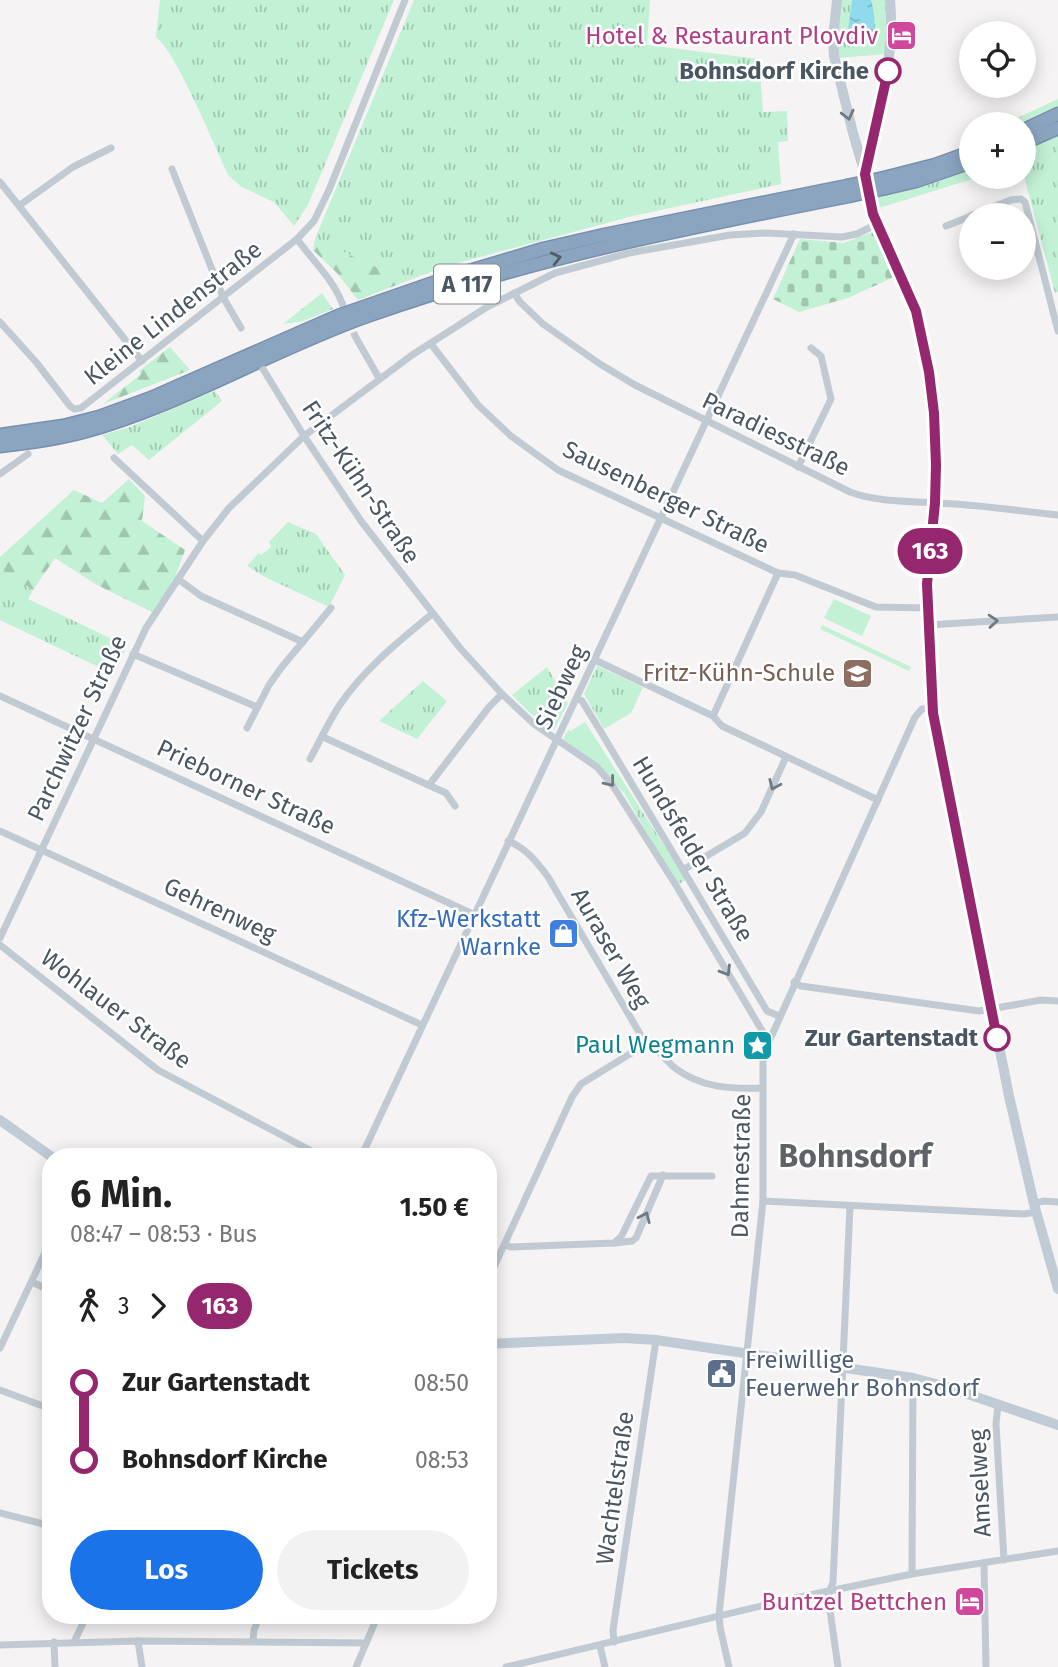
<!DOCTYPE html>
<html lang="de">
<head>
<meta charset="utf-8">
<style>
	:root { --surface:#fff; --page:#f2f2f2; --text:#222; --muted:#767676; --accent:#1a73e8 }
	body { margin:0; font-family:"Fira Sans",sans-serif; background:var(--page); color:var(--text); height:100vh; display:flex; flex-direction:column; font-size:26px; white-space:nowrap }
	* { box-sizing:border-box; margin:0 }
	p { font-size:23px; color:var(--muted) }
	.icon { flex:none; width:38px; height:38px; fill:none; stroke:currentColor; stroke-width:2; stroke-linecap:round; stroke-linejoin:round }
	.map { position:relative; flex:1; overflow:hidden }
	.details { position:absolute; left:42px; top:1148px; width:455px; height:476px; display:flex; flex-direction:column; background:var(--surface); border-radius:28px; box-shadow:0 4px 18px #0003 }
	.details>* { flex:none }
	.badge { padding:0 14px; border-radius:23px; font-size:24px; line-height:46px }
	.fabs { position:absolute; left:959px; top:21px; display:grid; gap:14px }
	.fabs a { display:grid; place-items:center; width:77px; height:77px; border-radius:50%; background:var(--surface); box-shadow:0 4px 18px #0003; font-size:35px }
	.map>.badge { position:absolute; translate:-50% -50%; box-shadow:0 0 0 4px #fff }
	.legs { display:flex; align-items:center; gap:10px; height:77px; padding:0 28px; font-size:23px }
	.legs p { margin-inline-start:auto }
	.headline { display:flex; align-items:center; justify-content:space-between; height:119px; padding:0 28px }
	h1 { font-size:38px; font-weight:700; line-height:52px }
	.button { display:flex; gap:14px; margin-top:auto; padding:14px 28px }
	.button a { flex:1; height:80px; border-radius:42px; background:var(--accent); color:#fff; font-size:28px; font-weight:700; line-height:80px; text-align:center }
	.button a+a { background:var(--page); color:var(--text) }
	ul { padding:0 28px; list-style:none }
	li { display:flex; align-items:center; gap:24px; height:77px; font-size:26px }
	li i { display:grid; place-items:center; width:10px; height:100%; margin:0 9px; background:currentColor }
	li i::after { content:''; width:18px; height:18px; margin:-9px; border:5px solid; border-radius:50%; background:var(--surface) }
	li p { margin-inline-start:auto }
	li:first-child i { background:linear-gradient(#0000 50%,currentColor 0) }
	li:last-child i { background:linear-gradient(currentColor 50%,#0000 0) }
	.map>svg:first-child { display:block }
</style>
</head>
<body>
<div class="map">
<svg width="1058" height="1667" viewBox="0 0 1058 1667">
	<defs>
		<pattern id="grass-tufts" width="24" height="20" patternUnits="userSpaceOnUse" patternTransform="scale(1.75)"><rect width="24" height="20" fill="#c3f1d5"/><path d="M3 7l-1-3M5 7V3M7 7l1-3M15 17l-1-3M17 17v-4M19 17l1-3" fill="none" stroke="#a0c6b0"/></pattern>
		<pattern id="forest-firs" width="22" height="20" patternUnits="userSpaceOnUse" patternTransform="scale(1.75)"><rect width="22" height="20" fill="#c3f1d5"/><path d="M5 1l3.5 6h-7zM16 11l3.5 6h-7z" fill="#a0c6b0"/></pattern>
		<pattern id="cemetery-stones" width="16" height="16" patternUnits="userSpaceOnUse" patternTransform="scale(1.75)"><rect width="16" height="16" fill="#c3f1d5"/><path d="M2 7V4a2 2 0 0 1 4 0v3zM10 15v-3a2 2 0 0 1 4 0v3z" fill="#a0c6b0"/></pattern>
		<pattern id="water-ripples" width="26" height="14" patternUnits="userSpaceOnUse" patternTransform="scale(1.75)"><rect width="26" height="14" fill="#90daee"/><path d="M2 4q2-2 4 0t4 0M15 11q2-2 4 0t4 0" fill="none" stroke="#78b4c4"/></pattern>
	</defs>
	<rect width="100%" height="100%" fill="#f5f3f3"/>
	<g fill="url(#grass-tufts)">
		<path d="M160,0H394L308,205L294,226L274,202L242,187L229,176C215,148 177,53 156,37Z"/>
		<polygon points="414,0 650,0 647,45 759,59 763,112 787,111 788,141 778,142 781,184 633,216 447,266 407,281 315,239"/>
		<polygon points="840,0 887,0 887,54 838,58 837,26"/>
		<path d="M1058,99V107C1037,119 1029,124 1004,124Z"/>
		<polygon points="1058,136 1058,292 1055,293 1024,176 1024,149"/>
		<polygon points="971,169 971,177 979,177 879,208 877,197"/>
		<polygon points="215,391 222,401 149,460 132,445 118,454 102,435 130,427"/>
		<polygon points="288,522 316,534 345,575 329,607 267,578 247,566 259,553 261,555 271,547 269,542"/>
		<polygon points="0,568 33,590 28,599 127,646 113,674 0,620"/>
		<polygon points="597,666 643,687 631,713 604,729 584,694"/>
		<polygon points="547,667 568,703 554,730 531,714 512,695"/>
		<polygon points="423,681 447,701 417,739 379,721"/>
		<polygon points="628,789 686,880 677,885 624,793"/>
	</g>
	<g fill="url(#forest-firs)">
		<polygon points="315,239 407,281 358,300 337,273 313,250"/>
		<polygon points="322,293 333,309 303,321 283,324"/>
		<polygon points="170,347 190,370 103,404 141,374 139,371"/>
		<polygon points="129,479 145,496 142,521 185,550 174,580 152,612 97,585 55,558 33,590 0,568 0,557 74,490 102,503"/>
	</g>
	<polygon fill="url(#cemetery-stones)" points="873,232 894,277 848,298 799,312 773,299 800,239 844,243"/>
	<g fill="#c3f1d5">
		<polygon points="834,599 871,616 862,636 824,618"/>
		<polygon points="822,625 911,667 909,671 820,629"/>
		<polygon points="585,722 628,789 624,793 599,767 563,739 568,730 571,731"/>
	</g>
	<path fill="url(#water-ripples)" d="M852,0H871C875,16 879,35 862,45H851L847,38Z"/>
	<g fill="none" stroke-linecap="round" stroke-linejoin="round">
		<polyline stroke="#caccce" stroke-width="7" stroke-dasharray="7 3.5" stroke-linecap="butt" points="342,303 355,336"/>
		<defs>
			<g id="highway">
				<polyline points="1024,130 1058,114"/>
				<polyline points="1024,143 1058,128"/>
				<polyline points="884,178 935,165 971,152"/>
				<polyline points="886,188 916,181 971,162"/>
				<polyline points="0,435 63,426 99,417 151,398 338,316 456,275 543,249 604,235 847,186"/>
				<path d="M0,446C28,443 56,439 83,432C182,405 271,350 367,316C524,260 686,228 849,196"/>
			</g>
		</defs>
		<use href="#highway" stroke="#7690ad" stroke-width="15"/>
		<g stroke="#c1cad2" stroke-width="7">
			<polyline points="172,169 223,297 241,328"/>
			<polyline points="0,182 142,361"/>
			<polyline points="20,205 73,167 111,148"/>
			<polyline points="972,215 1011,200 1021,199 1025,202 1058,331"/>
			<polyline points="946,226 971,216"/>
			<path d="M297,239C313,261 332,278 342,303"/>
			<path d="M514,293L520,302L543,324L600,364L635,385L850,492C877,502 906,501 935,503C976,504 1017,511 1058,515"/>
			<polyline points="0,322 36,362 70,406 74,409 81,408 297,239 314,221 329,190 405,0"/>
			<polyline points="355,336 379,378"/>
			<polyline points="431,344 478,405 511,436 558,470 778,573 795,575 876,607 927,608"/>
			<polyline points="263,369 304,436 361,521 460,648 502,694 534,724 597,767 613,786 677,887 764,1034 770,1036"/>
			<polyline points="114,458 203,541"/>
			<polyline points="798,467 831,399 821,356 811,348"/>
			<polyline points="0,474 28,454"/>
			<polyline points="178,579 201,596 303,642"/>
			<polyline points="928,625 1058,617"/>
			<polyline points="133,654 257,707"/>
			<polyline points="595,660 713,716 722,726 878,800"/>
			<polyline points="0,696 475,915"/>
			<polyline points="577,698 582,701 601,732 767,1011 779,1016"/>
			<polyline points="713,716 778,573"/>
			<polyline points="247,728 269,685 281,668 331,608"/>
			<polyline points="323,737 446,793 455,806"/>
			<path d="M310,759C320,741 328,723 339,706C364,669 398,642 432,614"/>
			<polyline points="429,785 489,707 502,694"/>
			<polyline points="0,831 422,1025"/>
			<path d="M508,841C526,848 537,862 548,877L646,1044C656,1045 666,1061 675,1068C701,1088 731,1089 762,1088"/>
			<polyline points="683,870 745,833 761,812 786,757"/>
			<polyline points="0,938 146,628 203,541 229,508 304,436 412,355 487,307 555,273 629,253 730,235 766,233 842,237 857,234 877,224"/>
			<polyline points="0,945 158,1070 323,1157"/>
			<polyline points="794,982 801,986 979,1011 1041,1000 1058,1001"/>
			<polyline points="361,1157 794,234"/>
			<polyline points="763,1201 1024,1214 1037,1212"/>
			<polyline points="1034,1204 1043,1201 1058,1202"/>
			<polyline points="615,1243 632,1241 636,1238 663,1175"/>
			<polyline points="505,1245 511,1247 614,1243 621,1237 651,1176 712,1176"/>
			<polyline points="32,1282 51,1291"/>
			<polyline points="0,1348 51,1240"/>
			<path d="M488,1361C501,1332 484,1299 493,1269L572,1097L581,1084L646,1044"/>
			<polyline points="0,1390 51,1409"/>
			<polyline points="998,1404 996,1424 1004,1560"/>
			<polyline points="0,1513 51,1526"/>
			<polyline points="984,1563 986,1667"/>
			<polyline points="912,1574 913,1378"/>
			<polyline points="138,1641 142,1667"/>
			<polyline points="253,1641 254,1630 260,1615"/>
			<polyline points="54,1642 55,1667"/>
			<polyline points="74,1642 87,1615"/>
			<polyline points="614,1642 613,1630 656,1340"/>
			<polyline points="0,1645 138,1641 366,1643"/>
			<polyline points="600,1646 605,1667"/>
			<polyline points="356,1667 378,1615"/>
			<polyline points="506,1667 790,1599 912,1574 1058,1551"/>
			<polyline points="729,1667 720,1627 719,1615 763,1201 763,1055 915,717 922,709 933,708"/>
			<polyline points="838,1667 828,1596 833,1582 850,1206"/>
		</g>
		<g stroke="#c1cbd6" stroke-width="10">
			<polyline points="837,0 833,38 834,56 853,133 865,174 873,214 916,311 929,372 934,413 936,465 935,503 927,584 933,713 1009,1096 1034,1204 1058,1289"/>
			<path d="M865,174C876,116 896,60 890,0"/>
			<polyline points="0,1120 52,1157"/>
			<polyline points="488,1344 624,1338 656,1340 913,1378 947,1387 1058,1425"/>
		</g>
		<use href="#highway" stroke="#8ba5c1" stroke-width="12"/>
		<defs>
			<g id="highway-bridge">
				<polyline points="847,186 884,178"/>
				<polyline points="849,196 886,188"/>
			</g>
		</defs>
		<use href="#highway-bridge" stroke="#7690ad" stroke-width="15" stroke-linecap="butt"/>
		<use href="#highway-bridge" stroke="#8ba5c1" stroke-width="12"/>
	</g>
	<defs><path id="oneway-chevron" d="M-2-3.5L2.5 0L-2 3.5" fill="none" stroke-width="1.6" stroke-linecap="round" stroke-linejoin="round" transform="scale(1.75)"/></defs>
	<use stroke="#6e7984" href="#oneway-chevron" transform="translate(848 115) rotate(76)"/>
	<use stroke="#505e6b" href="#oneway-chevron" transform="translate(556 258) rotate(-14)"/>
	<g stroke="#6e7983">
		<use href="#oneway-chevron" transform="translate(993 621) rotate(-4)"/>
		<use href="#oneway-chevron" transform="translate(610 782) rotate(51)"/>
		<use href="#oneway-chevron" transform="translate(774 785) rotate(114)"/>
		<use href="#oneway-chevron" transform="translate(726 971) rotate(59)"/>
		<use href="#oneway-chevron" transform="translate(645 1217) rotate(-66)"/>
	</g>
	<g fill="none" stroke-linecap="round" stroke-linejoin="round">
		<defs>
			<polyline id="line-1" points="888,71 865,174 873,214 916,311 929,372 934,413 936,465 935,503 927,584 933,713 997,1038"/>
		</defs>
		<use href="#line-1" stroke="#fff" stroke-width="16"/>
		<use href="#line-1" stroke="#95276e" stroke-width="10"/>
	</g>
	<defs>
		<symbol id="hotel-square" viewBox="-11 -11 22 22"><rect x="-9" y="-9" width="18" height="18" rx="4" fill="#d1479c" stroke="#fff"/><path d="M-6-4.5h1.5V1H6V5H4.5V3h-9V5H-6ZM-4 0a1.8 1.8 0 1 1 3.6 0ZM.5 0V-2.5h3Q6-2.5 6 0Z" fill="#fff"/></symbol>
		<symbol id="school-square" viewBox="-11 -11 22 22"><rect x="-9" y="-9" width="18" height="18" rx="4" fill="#8d6e63" stroke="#fff"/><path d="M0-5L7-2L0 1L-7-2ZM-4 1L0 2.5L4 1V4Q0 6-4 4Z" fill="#fff"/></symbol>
		<symbol id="shop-square" viewBox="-11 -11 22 22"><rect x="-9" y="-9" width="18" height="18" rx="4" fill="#3f7fe0" stroke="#fff"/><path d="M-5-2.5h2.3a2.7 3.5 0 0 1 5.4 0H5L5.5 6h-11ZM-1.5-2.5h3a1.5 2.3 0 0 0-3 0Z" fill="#fff"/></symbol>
		<symbol id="sight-square" viewBox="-11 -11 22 22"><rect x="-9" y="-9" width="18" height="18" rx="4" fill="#0f9aa8" stroke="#fff"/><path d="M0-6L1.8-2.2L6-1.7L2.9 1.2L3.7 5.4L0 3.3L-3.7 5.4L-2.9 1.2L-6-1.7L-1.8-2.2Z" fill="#fff"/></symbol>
		<symbol id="civic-square" viewBox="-11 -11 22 22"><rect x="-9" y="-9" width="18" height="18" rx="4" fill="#5c6f8a" stroke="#fff"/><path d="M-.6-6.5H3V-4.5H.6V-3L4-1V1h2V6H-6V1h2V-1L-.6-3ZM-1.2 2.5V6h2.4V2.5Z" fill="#fff"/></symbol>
	</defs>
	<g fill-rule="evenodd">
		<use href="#hotel-square" x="884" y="18" width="35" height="35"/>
		<use href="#school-square" x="840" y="656" width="35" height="35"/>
		<use href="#shop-square" x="546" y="916" width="35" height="35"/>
		<use href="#sight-square" x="740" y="1028" width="35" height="35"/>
		<use href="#civic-square" x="704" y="1356" width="35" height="35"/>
		<use href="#hotel-square" x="952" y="1584" width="35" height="35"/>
	</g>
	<g fill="#fff" stroke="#95276e" stroke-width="3.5">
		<circle cx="888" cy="71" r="12"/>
		<circle cx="997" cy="1038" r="12"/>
	</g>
	<g text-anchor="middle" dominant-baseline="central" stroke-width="5" stroke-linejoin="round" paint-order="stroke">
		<rect fill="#fff" stroke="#808990" stroke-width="2" x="434" y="264.5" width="66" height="39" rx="5"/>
		<g font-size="23" font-weight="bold" fill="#4a5661">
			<text x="467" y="284">A 117</text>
		</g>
		<g font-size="24" fill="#b23c85" stroke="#fff" text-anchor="end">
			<text x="878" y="36">Hotel &amp; Restaurant Plovdiv</text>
			<text x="947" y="1602">Buntzel Bettchen</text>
		</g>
		<g font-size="24" font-weight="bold" fill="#4a5661" stroke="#fff" text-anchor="end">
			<text x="869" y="71">Bohnsdorf Kirche</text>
			<text x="978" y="1038">Zur Gartenstadt</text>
		</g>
		<g font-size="24" fill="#4a5661" stroke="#fff">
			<text transform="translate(173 313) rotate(-38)">Kleine Lindenstraße</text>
			<text transform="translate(776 434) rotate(26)">Paradiesstraße</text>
			<text transform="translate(361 482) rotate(56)">Fritz-Kühn-Straße</text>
			<text transform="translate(666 497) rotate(26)">Sausenberger Straße</text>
			<text transform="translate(561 687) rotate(-65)">Siebweg</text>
			<text transform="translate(77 728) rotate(-65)">Parchwitzer Straße</text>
			<text transform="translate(246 787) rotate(25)">Prieborner Straße</text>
			<text transform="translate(693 849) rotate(59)">Hundsfelder Straße</text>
			<text transform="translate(220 910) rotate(25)">Gehrenweg</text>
			<text transform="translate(611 948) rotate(60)">Auraser Weg</text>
			<text transform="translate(116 1009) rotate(37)">Wohlauer Straße</text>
			<text transform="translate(741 1166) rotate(-89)">Dahmestraße</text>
			<text transform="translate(980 1483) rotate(-93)">Amselweg</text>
			<text transform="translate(615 1488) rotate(-82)">Wachtelstraße</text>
		</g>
		<g font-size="24" fill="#785e54" stroke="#fff" text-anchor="end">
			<text x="835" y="673">Fritz-Kühn-Schule</text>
		</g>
		<g font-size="24" fill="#366cbe" stroke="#fff" text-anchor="end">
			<text x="541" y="919">Kfz-Werkstatt<tspan x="541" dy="28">Warnke</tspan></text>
		</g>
		<g font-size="24" fill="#0d838f" stroke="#fff" text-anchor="end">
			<text x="735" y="1045">Paul Wegmann</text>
		</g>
		<g font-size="24" fill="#4e5e75" stroke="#fff" text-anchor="start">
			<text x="745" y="1360">Freiwillige<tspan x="745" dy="28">Feuerwehr Bohnsdorf</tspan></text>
		</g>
		<g font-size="32" font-weight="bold" fill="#5f6368" stroke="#fff">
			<text x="855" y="1156">Bohnsdorf</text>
		</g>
	</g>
</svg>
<div class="fabs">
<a><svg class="icon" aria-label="locate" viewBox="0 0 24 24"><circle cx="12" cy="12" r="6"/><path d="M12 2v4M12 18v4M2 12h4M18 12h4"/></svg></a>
<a>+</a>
<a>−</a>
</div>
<b class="badge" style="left:930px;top:551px;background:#95276e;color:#fff">163</b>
<section class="details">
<div class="headline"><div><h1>6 Min.</h1><p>08:47 – 08:53 · Bus</p></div><b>1.50 €</b></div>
<div class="legs"><svg class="icon" aria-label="walk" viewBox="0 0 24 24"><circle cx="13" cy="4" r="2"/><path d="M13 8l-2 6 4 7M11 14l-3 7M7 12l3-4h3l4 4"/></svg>3<svg class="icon" aria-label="forward" viewBox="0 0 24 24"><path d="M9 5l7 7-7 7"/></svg><b class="badge" style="background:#95276e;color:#fff">163</b></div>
<ul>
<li><i style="color:#95276e"></i><b>Zur Gartenstadt</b><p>08:50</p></li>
<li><i style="color:#95276e"></i><b>Bohnsdorf Kirche</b><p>08:53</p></li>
</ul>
<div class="button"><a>Los</a><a>Tickets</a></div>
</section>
</div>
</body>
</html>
